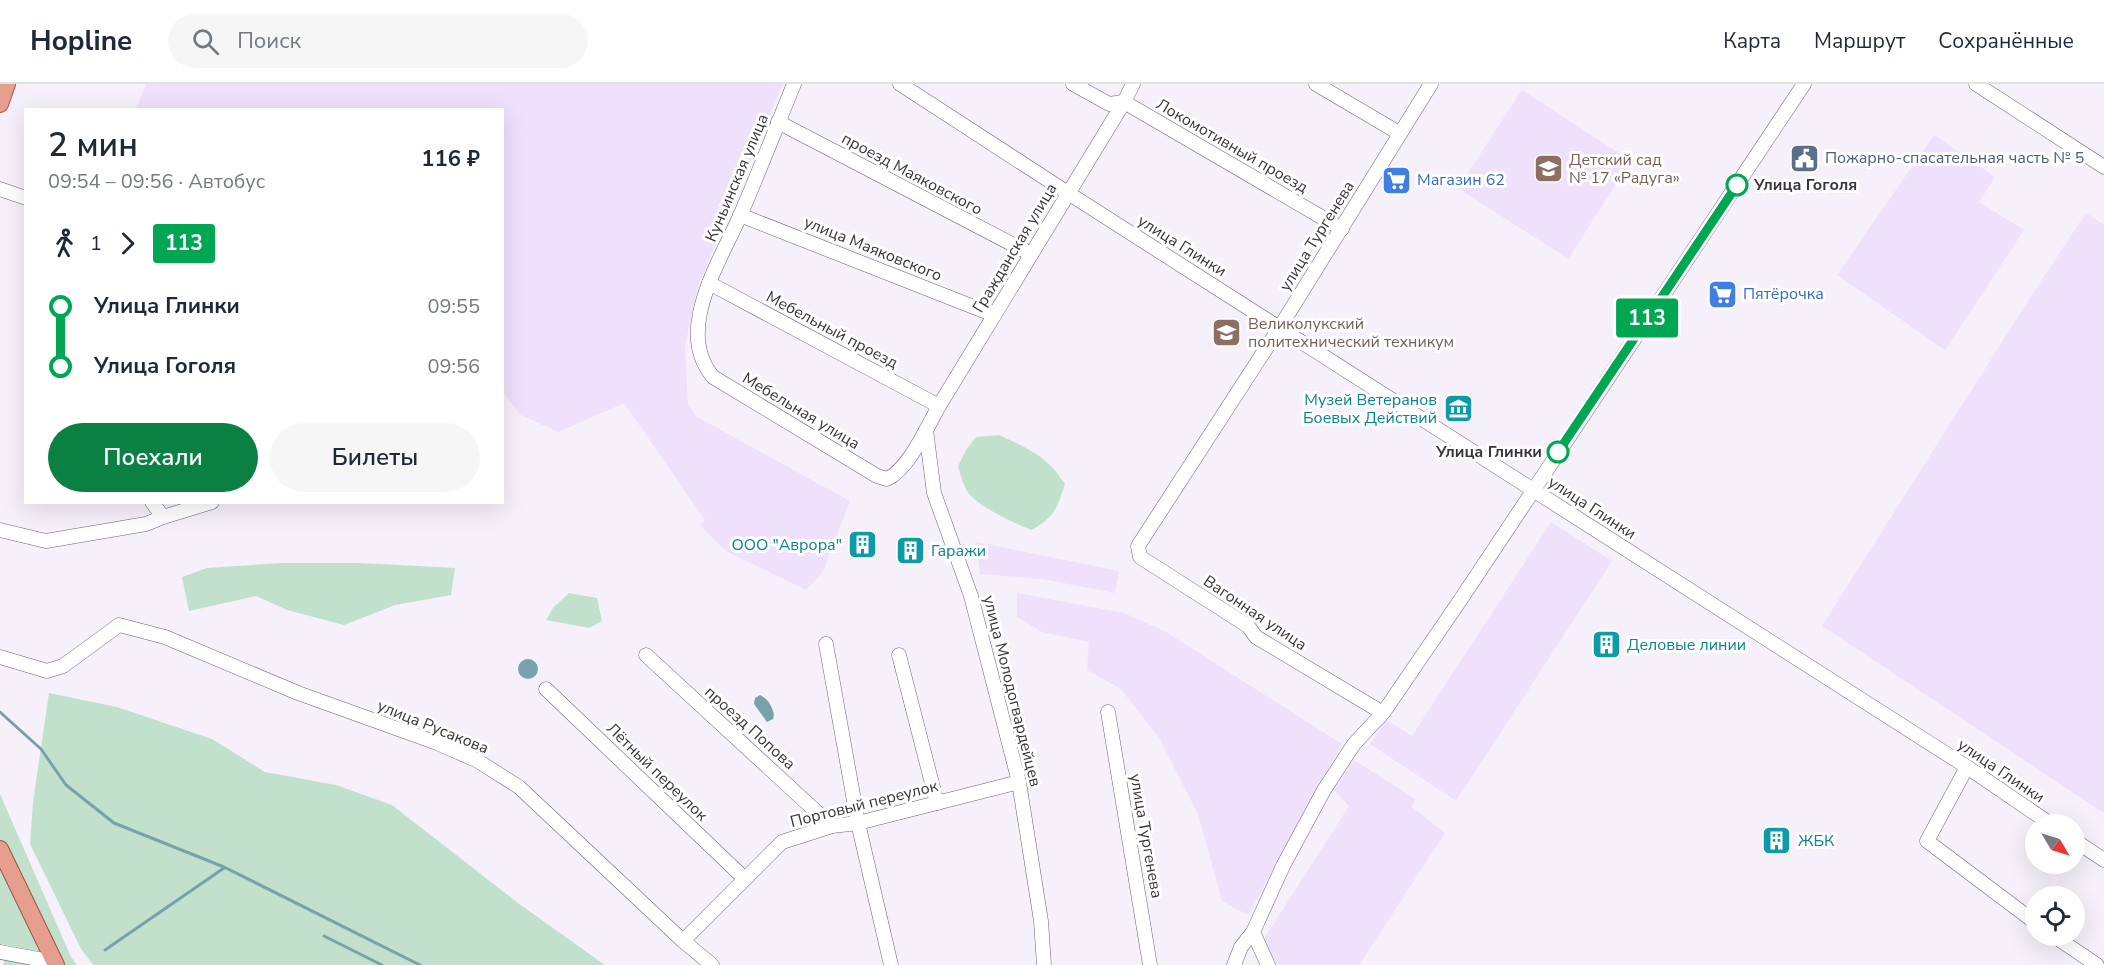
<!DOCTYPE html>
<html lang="ru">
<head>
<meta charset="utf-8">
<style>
	:root { --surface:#fff; --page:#f6f6f7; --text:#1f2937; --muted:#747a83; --line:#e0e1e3; --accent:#0b8043 }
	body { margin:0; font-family:"Nunito Sans",sans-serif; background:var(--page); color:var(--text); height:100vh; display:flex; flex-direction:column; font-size:22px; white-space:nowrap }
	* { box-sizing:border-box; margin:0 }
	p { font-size:20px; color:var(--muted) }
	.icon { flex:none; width:33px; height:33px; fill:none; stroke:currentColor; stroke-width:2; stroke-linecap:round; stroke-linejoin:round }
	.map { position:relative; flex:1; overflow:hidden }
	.side { position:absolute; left:24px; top:24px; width:480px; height:396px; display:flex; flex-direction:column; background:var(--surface); border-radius:0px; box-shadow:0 6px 24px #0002 }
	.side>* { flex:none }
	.badge { padding:0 12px; border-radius:4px; font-size:21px; line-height:39px }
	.needle { width:39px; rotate:128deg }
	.fabs { position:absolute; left:2025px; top:730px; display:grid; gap:12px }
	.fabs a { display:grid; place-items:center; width:60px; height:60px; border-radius:50%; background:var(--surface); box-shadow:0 6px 24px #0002; font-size:30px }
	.map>.badge { position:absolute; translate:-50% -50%; box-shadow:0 0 0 3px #fff }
	.legs { display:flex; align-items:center; gap:9px; height:66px; padding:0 24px; font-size:20px }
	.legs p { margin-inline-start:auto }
	.overview { display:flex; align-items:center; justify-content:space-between; height:102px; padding:0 24px }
	h1 { font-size:33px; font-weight:600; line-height:45px }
	.cta { display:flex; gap:12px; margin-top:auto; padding:12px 24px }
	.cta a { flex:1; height:69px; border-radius:36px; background:var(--accent); color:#fff; font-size:24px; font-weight:600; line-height:69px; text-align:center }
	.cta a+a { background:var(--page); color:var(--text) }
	ul { padding:0 24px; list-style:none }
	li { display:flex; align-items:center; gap:21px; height:60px; font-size:22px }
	li i { display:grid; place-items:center; width:9px; height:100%; margin:0 8px; background:currentColor }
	li i::after { content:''; width:15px; height:15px; margin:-8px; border:4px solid; border-radius:50%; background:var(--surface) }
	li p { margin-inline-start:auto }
	li:first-child i { background:linear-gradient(#0000 50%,currentColor 0) }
	li:last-child i { background:linear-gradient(currentColor 50%,#0000 0) }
	header { display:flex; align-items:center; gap:36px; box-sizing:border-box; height:84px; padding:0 30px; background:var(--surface); border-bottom:2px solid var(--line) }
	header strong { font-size:28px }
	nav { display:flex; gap:33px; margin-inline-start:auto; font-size:21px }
	.search { width:420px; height:54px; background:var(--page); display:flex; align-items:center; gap:15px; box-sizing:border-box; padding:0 21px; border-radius:33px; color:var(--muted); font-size:22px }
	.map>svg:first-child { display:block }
</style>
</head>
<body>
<header>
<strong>Hopline</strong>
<div class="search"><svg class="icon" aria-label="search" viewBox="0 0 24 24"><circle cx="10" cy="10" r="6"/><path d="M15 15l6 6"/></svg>Поиск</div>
<nav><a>Карта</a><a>Маршрут</a><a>Сохранённые</a></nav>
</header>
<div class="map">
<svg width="2104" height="881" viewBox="0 0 2104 881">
	<rect width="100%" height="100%" fill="#f6f0fb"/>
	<g fill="#efe0fc">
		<polygon points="146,0 783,0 698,202 685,262 688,320 697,333 850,417 823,488 806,506 726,467 700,441 705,436 624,319 558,348 521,331 503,309 502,26 136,25"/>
		<polygon points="1522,6 1631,77 1568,175 1458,104"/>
		<polygon points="1934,51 1995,93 1979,118 2024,146 1945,266 1837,191"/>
		<polygon points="2086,129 2104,141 2104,729 1822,542 2033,209"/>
		<polygon points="1551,438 1612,477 1456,717 1370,660 1386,636 1412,652"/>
		<polygon points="976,458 1119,487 1115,509 1042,495 980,490"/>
		<polygon points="1017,509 1124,529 1166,548 1342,660 1248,831 1222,817 1198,730 1159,654 1121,605 1087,586 1089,558 1042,548 1017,533"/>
		<polygon points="1354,676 1415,715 1412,723 1445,749 1359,881 1275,881 1262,858 1349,722 1334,706"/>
	</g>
	<g fill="#c2e1cd">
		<path d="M999,351C1027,364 1048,372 1065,400C1057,425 1055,432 1032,446C1015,440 980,423 969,410C963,402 961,391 958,382L966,366L976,353Z"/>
		<polygon points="281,479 360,479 455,484 451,511 395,521 344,541 287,526 256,512 189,527 182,493 207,484"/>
		<polygon points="569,509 597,514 602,537 589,544 546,536 553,524"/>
		<polygon points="49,609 117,623 212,655 265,688 336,701 392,721 518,819 605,881 93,881 81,865 30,760 33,718"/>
		<polygon points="0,710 71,873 77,881 3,881 11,863 0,861"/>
	</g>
	<g fill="#77a2ac">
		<circle cx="528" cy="585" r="10"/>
		<path d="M760,611C768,615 772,622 774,631L773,635L767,638L754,620L755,614Z"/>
	</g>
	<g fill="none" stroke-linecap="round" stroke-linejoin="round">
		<g stroke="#77a2ac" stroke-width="3">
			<polyline points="0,628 41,665 66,701 114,739 224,783 420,881"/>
			<polyline points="324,852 382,881"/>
			<polyline points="105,866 224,784"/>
		</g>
		<defs>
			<g id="minor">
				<path d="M794,0C776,44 759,88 740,132C726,163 707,195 700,229C695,253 698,275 713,293L877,392L887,395C909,385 927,343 939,322L1124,18L1133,0"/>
				<polyline points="900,0 1068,109 1967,683 2052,741"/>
				<polyline points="1073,0 1109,20 1124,18 1342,145"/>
				<polyline points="1316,0 1399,49"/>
				<polyline points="1976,0 2104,83"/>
				<polyline points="778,38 1031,170"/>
				<polyline points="0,105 26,114"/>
				<polyline points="740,131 994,231"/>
				<polyline points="709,199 939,322"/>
				<polyline points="926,346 934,409 971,512 1019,698 1041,837 1044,881"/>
				<polyline points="152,418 163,433"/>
				<polyline points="0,446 46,457 146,440 163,433 212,418"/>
				<polyline points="826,560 858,739 891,881"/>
				<polyline points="646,571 832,742"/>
				<polyline points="899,571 937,719"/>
				<polyline points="0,573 47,587 63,582 119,541 165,553 298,609 437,659 478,677 519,703 683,857 712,881"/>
				<polyline points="546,605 745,795"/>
				<polyline points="1108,628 1150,881"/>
				<polyline points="1383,629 1256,553 1248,542 1140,473 1138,462 1280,243 1431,0"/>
				<polyline points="1967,683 1927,757 2036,839"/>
				<polyline points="2074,756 2104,776"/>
				<polyline points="2054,852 2097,881"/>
				<polyline points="683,857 782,758 832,742 858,739 1019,698"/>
				<polyline points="0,868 54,878"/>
				<polyline points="1234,881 1241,863 1253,848"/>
				<polyline points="1268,881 1253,848 1283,782 1324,706 1354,660 1383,629 1459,518 1804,0"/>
			</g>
			<g id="major">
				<polyline points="0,20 7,0"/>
				<polyline points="0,765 56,881"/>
			</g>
		</defs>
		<use href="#minor" stroke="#6e6179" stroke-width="15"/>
		<use href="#major" stroke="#9f5042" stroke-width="18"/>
		<use href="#minor" stroke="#fff" stroke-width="14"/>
		<use href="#major" stroke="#e69f8f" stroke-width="16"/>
	</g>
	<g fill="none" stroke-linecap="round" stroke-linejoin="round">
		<defs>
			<polyline id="line-1" points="1558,368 1737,101"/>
		</defs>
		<use href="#line-1" stroke="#fff" stroke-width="14"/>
		<use href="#line-1" stroke="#00a651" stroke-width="9"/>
	</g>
	<defs>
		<symbol id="civic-square" viewBox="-11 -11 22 22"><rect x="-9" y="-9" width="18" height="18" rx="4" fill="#5c6f8a" stroke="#fff"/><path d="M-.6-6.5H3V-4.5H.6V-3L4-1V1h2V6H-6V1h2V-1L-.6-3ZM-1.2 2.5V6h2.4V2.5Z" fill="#fff"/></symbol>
		<symbol id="school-square" viewBox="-11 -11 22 22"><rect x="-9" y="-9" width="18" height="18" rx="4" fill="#8d6e63" stroke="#fff"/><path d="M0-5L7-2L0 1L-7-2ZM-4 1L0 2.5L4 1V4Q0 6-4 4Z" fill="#fff"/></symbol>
		<symbol id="supermarket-square" viewBox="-11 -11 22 22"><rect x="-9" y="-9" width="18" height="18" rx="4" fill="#3f7fe0" stroke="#fff"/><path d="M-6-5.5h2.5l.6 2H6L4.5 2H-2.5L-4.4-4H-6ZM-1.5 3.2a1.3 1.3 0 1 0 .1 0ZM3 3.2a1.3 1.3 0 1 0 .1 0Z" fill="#fff"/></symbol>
		<symbol id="university-square" viewBox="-11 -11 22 22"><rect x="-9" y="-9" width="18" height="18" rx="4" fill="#8d6e63" stroke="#fff"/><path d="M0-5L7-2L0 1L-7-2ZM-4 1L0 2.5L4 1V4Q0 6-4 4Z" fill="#fff"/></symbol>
		<symbol id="museum-square" viewBox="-11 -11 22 22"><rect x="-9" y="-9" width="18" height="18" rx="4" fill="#0f9aa8" stroke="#fff"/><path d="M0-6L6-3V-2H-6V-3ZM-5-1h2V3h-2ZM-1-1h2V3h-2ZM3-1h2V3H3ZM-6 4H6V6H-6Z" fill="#fff"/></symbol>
		<symbol id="building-square" viewBox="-11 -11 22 22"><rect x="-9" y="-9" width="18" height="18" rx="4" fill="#0f9aa8" stroke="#fff"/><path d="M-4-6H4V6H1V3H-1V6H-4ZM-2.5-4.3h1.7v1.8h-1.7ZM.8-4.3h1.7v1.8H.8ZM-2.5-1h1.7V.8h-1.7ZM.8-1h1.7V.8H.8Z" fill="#fff"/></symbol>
	</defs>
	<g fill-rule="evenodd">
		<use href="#civic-square" x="1788" y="58" width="33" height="33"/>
		<use href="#school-square" x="1532" y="68" width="33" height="33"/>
		<use href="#supermarket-square" x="1380" y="80" width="33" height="33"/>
		<use href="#supermarket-square" x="1706" y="194" width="33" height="33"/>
		<use href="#university-square" x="1210" y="232" width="33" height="33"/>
		<use href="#museum-square" x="1442" y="308" width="33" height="33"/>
		<use href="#building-square" x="846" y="444" width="33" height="33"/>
		<use href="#building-square" x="894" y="450" width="33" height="33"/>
		<use href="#building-square" x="1590" y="544" width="33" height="33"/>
		<use href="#building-square" x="1760" y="740" width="33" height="33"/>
	</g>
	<g fill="#fff" stroke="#00a651" stroke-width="3">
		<circle cx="1737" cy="101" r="10"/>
		<circle cx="1558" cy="368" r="10"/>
	</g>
	<g text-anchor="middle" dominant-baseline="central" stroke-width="6" stroke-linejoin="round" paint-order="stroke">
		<g font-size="16" fill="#39333e" stroke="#fff">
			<text transform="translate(1232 62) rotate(30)">Локомотивный проезд</text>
			<text transform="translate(912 90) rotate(28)">проезд Маяковского</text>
			<text transform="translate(737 94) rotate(-67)">Куньинская улица</text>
			<text transform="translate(1317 152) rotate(-58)">улица Тургенева</text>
			<text transform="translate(1182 162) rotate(32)">улица Глинки</text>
			<text transform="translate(1015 164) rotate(-59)">Гражданская улица</text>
			<text transform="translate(873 165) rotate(22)">улица Маяковского</text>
			<text transform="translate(832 246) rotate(28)">Мебельный проезд</text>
			<text transform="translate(801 327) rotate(31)">Мебельная улица</text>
			<text transform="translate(1592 424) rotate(33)">улица Глинки</text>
			<text transform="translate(1255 529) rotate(34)">Вагонная улица</text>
			<text transform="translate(1012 607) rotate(76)">улица Молодогвардейцев</text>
			<text transform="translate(433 643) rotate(22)">улица Русакова</text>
			<text transform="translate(750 644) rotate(42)">проезд Попова</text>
			<text transform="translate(2001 687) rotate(34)">улица Глинки</text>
			<text transform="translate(657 688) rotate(44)">Лётный переулок</text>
			<text transform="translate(864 720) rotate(-14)">Портовый переулок</text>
			<text transform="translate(1146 752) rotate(80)">улица Тургенева</text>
		</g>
		<g font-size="16" fill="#4e5e75" stroke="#fff" text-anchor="start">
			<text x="1825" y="74">Пожарно-спасательная часть № 5</text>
		</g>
		<g font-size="16" fill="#785e54" stroke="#fff" text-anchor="start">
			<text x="1569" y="76">Детский сад<tspan x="1569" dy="18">№ 17 «Радуга»</tspan></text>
			<text x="1248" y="240">Великолукский<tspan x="1248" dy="18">политехнический техникум</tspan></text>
		</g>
		<g font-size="16" fill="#366cbe" stroke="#fff" text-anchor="start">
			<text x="1417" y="96">Магазин 62</text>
			<text x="1743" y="210">Пятёрочка</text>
		</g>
		<g font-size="16" font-weight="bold" fill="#39333e" stroke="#fff" text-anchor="start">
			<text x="1754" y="101">Улица Гоголя</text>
			<text x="1542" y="368" text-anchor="end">Улица Глинки</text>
		</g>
		<g font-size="16" fill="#0d838f" stroke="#fff" text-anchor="start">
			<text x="1437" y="316" text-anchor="end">Музей Ветеранов<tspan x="1437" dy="18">Боевых Действий</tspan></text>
			<text x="842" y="461" text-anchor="end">ООО "Аврора"</text>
			<text x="931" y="467">Гаражи</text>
			<text x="1627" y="561">Деловые линии</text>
			<text x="1798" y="757">ЖБК</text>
		</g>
	</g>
</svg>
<div class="fabs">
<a><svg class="needle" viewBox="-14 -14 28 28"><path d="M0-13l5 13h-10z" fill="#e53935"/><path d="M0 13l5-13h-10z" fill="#747a83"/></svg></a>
<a><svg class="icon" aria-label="locate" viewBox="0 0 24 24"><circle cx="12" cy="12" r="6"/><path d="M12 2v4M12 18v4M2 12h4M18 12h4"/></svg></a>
</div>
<b class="badge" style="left:1647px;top:234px;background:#00a651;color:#fff">113</b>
<section class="side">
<div class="overview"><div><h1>2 мин</h1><p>09:54 – 09:56 · Автобус</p></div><b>116 ₽</b></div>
<div class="legs"><svg class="icon" aria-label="walk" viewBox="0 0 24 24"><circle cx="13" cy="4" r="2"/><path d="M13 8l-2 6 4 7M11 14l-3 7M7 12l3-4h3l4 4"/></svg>1<svg class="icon" aria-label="forward" viewBox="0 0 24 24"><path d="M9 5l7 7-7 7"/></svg><b class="badge" style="background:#00a651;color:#fff">113</b></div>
<ul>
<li><i style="color:#00a651"></i><b>Улица Глинки</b><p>09:55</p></li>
<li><i style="color:#00a651"></i><b>Улица Гоголя</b><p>09:56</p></li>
</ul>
<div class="cta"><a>Поехали</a><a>Билеты</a></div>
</section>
</div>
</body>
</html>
